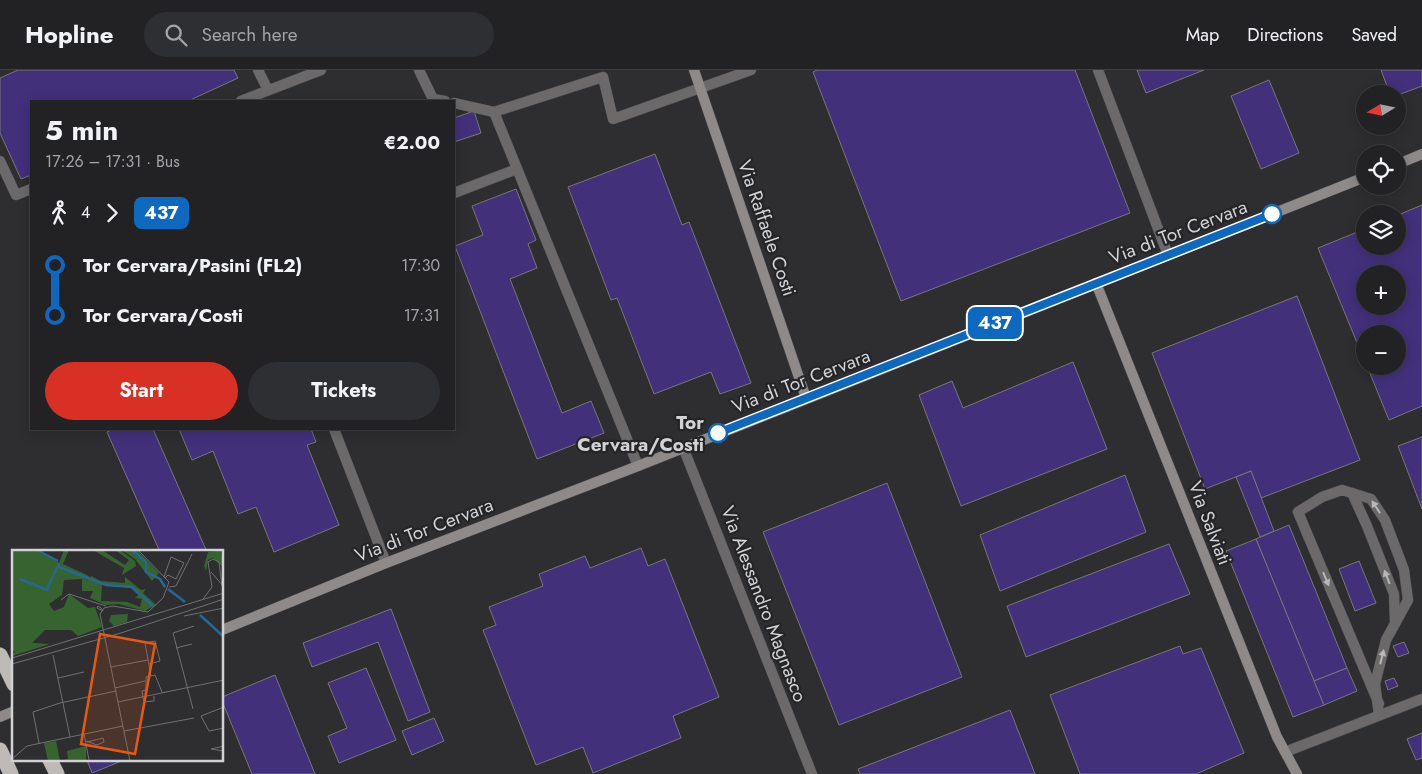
<!DOCTYPE html>
<html lang="en">
<head>
<meta charset="utf-8">
<style>
	:root { --surface:#222225; --page:#2e2f32; --text:#f1f3f6; --muted:#a2a4a7; --line:#3f3f42; --accent:#d93025 }
	body { margin:0; font-family:Jost,sans-serif; background:var(--page); color:var(--text); height:100vh; display:flex; flex-direction:column; font-size:19px; white-space:nowrap }
	* { box-sizing:border-box; margin:0 }
	p { font-size:16px; color:var(--muted) }
	.icon { flex:none; width:28px; height:28px; fill:none; stroke:currentColor; stroke-width:2; stroke-linecap:round; stroke-linejoin:round }
	.map { position:relative; flex:1; overflow:hidden }
	.panel { position:absolute; left:30px; top:30px; width:425px; height:330px; display:flex; flex-direction:column; background:var(--surface); border-radius:0px; box-shadow:0 2px 12px #0003,0 0 0 1px var(--line) }
	.panel>* { flex:none }
	.badge { padding:0 10px; border-radius:8px; font-size:18px; line-height:32px }
	.needle { width:32px; rotate:260deg }
	.tools { position:absolute; left:1356px; top:15px; display:grid; gap:10px }
	.tools a { display:grid; place-items:center; width:50px; height:50px; border-radius:50%; background:var(--surface); box-shadow:0 2px 12px #0003,0 0 0 1px var(--line); font-size:25px }
	.map>.badge { position:absolute; translate:-50% -50%; box-shadow:0 0 0 2px #fff }
	.legs { display:flex; align-items:center; gap:8px; height:55px; padding:0 15px; font-size:16px }
	.legs p { margin-inline-start:auto }
	.head { display:flex; align-items:center; justify-content:space-between; height:85px; padding:0 15px }
	h1 { font-size:28px; font-weight:700; line-height:38px }
	.action { display:flex; gap:10px; margin-top:auto; padding:10px 15px }
	.action a { flex:1; height:58px; border-radius:30px; background:var(--accent); color:#fff; font-size:20px; font-weight:700; line-height:58px; text-align:center }
	.action a+a { background:var(--page); color:var(--text) }
	ul { padding:0 15px; list-style:none }
	li { display:flex; align-items:center; gap:18px; height:50px; font-size:19px }
	li i { display:grid; place-items:center; width:8px; height:100%; margin:0 6px; background:currentColor }
	li i::after { content:''; width:12px; height:12px; margin:-6px; border:4px solid; border-radius:50%; background:var(--surface) }
	li p { margin-inline-start:auto }
	li:first-child i { background:linear-gradient(#0000 50%,currentColor 0) }
	li:last-child i { background:linear-gradient(currentColor 50%,#0000 0) }
	header { display:flex; align-items:center; gap:30px; box-sizing:border-box; height:70px; padding:0 25px; background:var(--surface); border-bottom:1px solid var(--line) }
	header strong { font-size:24px }
	nav { display:flex; gap:28px; margin-inline-start:auto; font-size:18px }
	.search { width:350px; height:45px; background:var(--page); display:flex; align-items:center; gap:12px; box-sizing:border-box; padding:0 18px; border-radius:28px; color:var(--muted); font-size:19px }
	.map>svg:first-child { display:block }
</style>
</head>
<body>
<header>
<strong>Hopline</strong>
<div class="search"><svg class="icon" aria-label="search" viewBox="0 0 24 24"><circle cx="10" cy="10" r="6"/><path d="M15 15l6 6"/></svg>Search here</div>
<nav><a>Map</a><a>Directions</a><a>Saved</a></nav>
</header>
<div class="map">
<svg width="1422" height="704" viewBox="0 0 1422 704">
	<rect width="100%" height="100%" fill="#2e2e31"/>
	<g fill="#42307b" stroke="#77767a" fill-rule="evenodd">
		<polygon points="18,0 234,0 238,8 188,31 31,31 31,105 21,109 0,63 0,8"/>
		<polygon points="817,0 1075,0 1130,143 901,231 813,2"/>
		<polygon points="1137,0 1204,0 1146,23"/>
		<polygon points="1381,0 1422,0 1422,16 1398,25 1398,24 1390,24"/>
		<polygon points="1269,10 1299,83 1261,99 1231,26"/>
		<polygon points="474,41 481,63 454,72 454,48"/>
		<polygon points="655,84 682,155 689,152 751,313 720,324 711,302 654,324 617,228 611,230 568,117"/>
		<polygon points="516,119 536,170 528,174 537,198 510,209 562,343 591,331 604,363 537,389 455,176 483,165 472,136"/>
		<path d="M1422,135V336L1389,350L1367,296H1398V264H1365V292L1318,178L1365,159V176H1398V145ZM1365,204H1398V236H1365Z"/>
		<polygon points="1297,226 1360,390 1261,428 1251,401 1205,419 1152,283"/>
		<polygon points="1073,292 1107,379 961,436 919,325 952,311 963,338"/>
		<polygon points="113,359 153,359 207,482 160,482 107,362"/>
		<polygon points="179,359 311,359 316,372 307,375 339,455 274,482 256,437 238,444 213,381 192,390"/>
		<polygon points="1422,367 1422,439 1398,376"/>
		<polygon points="1251,401 1274,461 1260,467 1236,407"/>
		<polygon points="1125,405 1146,462 1000,521 980,465"/>
		<polygon points="887,413 962,607 839,655 763,462"/>
		<polygon points="1289,455 1347,598 1314,611 1256,469"/>
		<polygon points="1256,469 1324,635 1293,647 1226,481"/>
		<polygon points="1169,474 1190,524 1026,587 1007,536"/>
		<polygon points="641,478 648,496 665,489 719,627 673,646 681,668 593,703 583,677 536,695 483,560 496,555 489,537 543,516 539,504 585,486 590,498"/>
		<polygon points="1359,491 1376,533 1355,541 1339,499"/>
		<polygon points="391,539 430,642 408,651 378,572 312,597 303,573"/>
		<polygon points="1404,572 1409,583 1398,587 1393,576"/>
		<polygon points="1180,576 1183,584 1201,578 1244,683 1196,704 1080,704 1050,625"/>
		<polygon points="366,598 396,670 339,693 328,666 347,658 328,613"/>
		<polygon points="1347,598 1357,621 1324,635 1314,611"/>
		<polygon points="275,605 315,704 252,704 222,631 222,627"/>
		<polygon points="1394,608 1398,616 1388,620 1385,611"/>
		<polygon points="1010,640 1035,704 860,704 858,699"/>
		<polygon points="434,648 444,671 412,685 402,661"/>
		<polygon points="1422,663 1422,688 1416,690 1407,669"/>
		<polygon points="87,690 124,690 92,703"/>
	</g>
	<g fill="none" stroke-linecap="round" stroke-linejoin="round">
		<defs>
			<g id="lane">
				<polyline points="258,0 268,20"/>
				<polyline points="419,0 433,29 445,31"/>
				<polyline points="241,31 321,0"/>
				<polyline points="454,33 494,42 603,7 613,49 751,0"/>
				<polyline points="494,42 638,396"/>
				<polyline points="0,91 16,125 31,119"/>
				<polyline points="454,123 517,99"/>
				<polyline points="1352,423 1367,456 1394,524 1395,553"/>
				<polyline points="1379,634 1298,442 1322,427 1342,420 1371,429 1385,450 1404,500 1408,530 1386,570 1375,614 1379,645"/>
			</g>
			<g id="street">
				<polyline points="1098,0 1168,185"/>
				<polyline points="334,359 386,493"/>
				<polyline points="683,377 812,704"/>
				<polyline points="1285,682 1422,629"/>
			</g>
			<g id="secondary">
				<polyline points="694,0 806,328"/>
				<polyline points="1398,94 1422,84"/>
				<polyline points="1096,213 1277,667 1297,704"/>
				<polyline points="222,560 386,493 638,396 1365,107"/>
				<polyline points="0,647 14,641"/>
			</g>
			<g id="highway">
				<polyline points="0,585 14,614"/>
				<polyline points="0,680 11,704"/>
				<polyline points="50,690 57,704"/>
			</g>
		</defs>
		<use href="#lane" stroke="#4c4c4e" stroke-width="11"/>
		<use href="#street" stroke="#4c4c4e" stroke-width="11"/>
		<use href="#secondary" stroke="#4c4c4e" stroke-width="11"/>
		<use href="#highway" stroke="#4c4c4e" stroke-width="16"/>
		<use href="#lane" stroke="#6b6969" stroke-width="10"/>
		<use href="#street" stroke="#6b6969" stroke-width="10"/>
		<use href="#secondary" stroke="#8d8a89" stroke-width="10"/>
		<use href="#highway" stroke="#bebab8" stroke-width="15"/>
	</g>
	<defs><path id="oneway-solid" d="M-6-.8H1V-3.2L6.5 0L1 3.2V.8H-6Z" transform="scale(1.25)"/></defs>
	<g fill="#b8b8b9">
		<use href="#oneway-solid" transform="translate(1376 437) rotate(-123)"/>
		<use href="#oneway-solid" transform="translate(1387 507) rotate(-111)"/>
		<use href="#oneway-solid" transform="translate(1326 509) rotate(67)"/>
		<use href="#oneway-solid" transform="translate(1382 587) rotate(-76)"/>
	</g>
	<g fill="none" stroke-linecap="round" stroke-linejoin="round">
		<defs>
			<polyline id="line-1" points="718,363 1272,144"/>
		</defs>
		<use href="#line-1" stroke="#fff" stroke-width="11"/>
		<use href="#line-1" stroke="#0c69bf" stroke-width="8"/>
	</g>
	<g fill="#fff" stroke="#0c69bf" stroke-width="2.5">
		<circle cx="1272" cy="144" r="9"/>
		<circle cx="718" cy="363" r="9"/>
	</g>
	<g text-anchor="middle" dominant-baseline="central" stroke-width="4.5" stroke-linejoin="round" paint-order="stroke">
		<g font-size="19" fill="#d2d2d4" stroke="#252427">
			<text transform="translate(767 158) rotate(71)">Via Raffaele Costi</text>
			<text transform="translate(1178 162) rotate(-21)">Via di Tor Cervara</text>
			<text transform="translate(801 311) rotate(-21)">Via di Tor Cervara</text>
			<text transform="translate(1210 453) rotate(69)">Via Salviati</text>
			<text transform="translate(424 460) rotate(-21)">Via di Tor Cervara</text>
			<text transform="translate(764 534) rotate(69)">Via Alessandro Magnasco</text>
		</g>
		<g font-size="19" font-weight="bold" fill="#d2d2d4" stroke="#252427" text-anchor="end">
			<text x="704" y="352">Tor<tspan x="704" dy="22">Cervara/Costi</tspan></text>
		</g>
	</g>
	<g transform="translate(12 480)">
		<rect width="211" height="211" fill="#2e2e31"/>
		<path d="M0,0H26L47,13L52,0H57L51,14L77,26L74,31L79,26L89,31L113,33V27L129,40L134,39L131,43L144,55L133,61L107,54L94,55L78,48L81,41H70V29L52,30L50,45L37,54L42,61L52,57L57,44L76,58L83,57L90,77L66,86L59,80H33L20,93L38,94L0,106L3,102L0,99ZM90,34L119,38L126,45L123,48L130,49L128,57L115,52L89,51ZM81,0H90L113,15L117,10L103,0H108L123,11L124,16L110,25L112,18ZM110,0H125L147,23L140,31L123,9ZM209,1L211,17L201,8L196,10L194,21L192,16L196,2ZM116,64L115,72L102,76L97,71L99,65ZM44,191L48,211L56,209L55,201L74,196V211H36L32,193Z" fill="#376331" fill-rule="evenodd"/>
		<path fill="none" stroke="#256895" stroke-width="2.5" d="M25,0L46,11M120,0L134,12V22L148,29L153,37M46,13L47,17L94,35L120,37L141,56M8,29L35,40L45,17M156,39L173,52M188,65L212,87"/>
		<path fill="none" stroke="#707072" stroke-width="1" d="M196,12L201,9L207,12L210,36M199,22L212,37M152,27L159,7L172,13L164,29L156,25L153,28M157,37L164,36L180,4M191,49L200,37L196,12M49,50L57,44L94,56M86,56L89,58L91,61L85,58ZM172,66L212,58M164,98L180,94M41,105L58,187M0,108L212,43M0,114L109,83L212,49M137,114L148,111L143,91L133,93L139,126M99,117L136,110M46,128L72,122M103,138L133,131M142,146V151L132,152L130,141L134,140V127L143,125L150,142M106,152L212,130M212,157L189,166L197,181L212,178M181,159L161,83L182,76M112,181L182,168M72,184L77,210M74,191L85,195L92,192L91,188L75,192M27,193L21,162L48,153L104,141M212,196L199,199L212,201M0,209L15,196L111,176M118,211L88,64L92,58L101,56L136,62L151,48L157,32L126,0"/>
		<path fill="#e8590c" fill-opacity="0.15" stroke="#e8590c" stroke-width="2.5" d="M88,84L143,94L123,204L69,194Z"/>
		<rect width="211" height="211" fill="none" stroke="#d2d2d4" stroke-width="2.5"/>
	</g>
</svg>
<div class="tools">
<a><svg class="needle" viewBox="-14 -14 28 28"><path d="M0-13l5 13h-10z" fill="#e53935"/><path d="M0 13l5-13h-10z" fill="#a2a4a7"/></svg></a>
<a><svg class="icon" aria-label="locate" viewBox="0 0 24 24"><circle cx="12" cy="12" r="6"/><path d="M12 2v4M12 18v4M2 12h4M18 12h4"/></svg></a>
<a><svg class="icon" aria-label="layers" viewBox="0 0 24 24"><path d="M12 4l9 5-9 5-9-5zM3 14l9 5 9-5"/></svg></a>
<a>+</a>
<a>−</a>
</div>
<b class="badge" style="left:995px;top:253px;background:#0c69bf;color:#fff">437</b>
<section class="panel">
<div class="head"><div><h1>5 min</h1><p>17:26 – 17:31 · Bus</p></div><b>€2.00</b></div>
<div class="legs"><svg class="icon" aria-label="walk" viewBox="0 0 24 24"><circle cx="13" cy="4" r="2"/><path d="M13 8l-2 6 4 7M11 14l-3 7M7 12l3-4h3l4 4"/></svg>4<svg class="icon" aria-label="forward" viewBox="0 0 24 24"><path d="M9 5l7 7-7 7"/></svg><b class="badge" style="background:#0c69bf;color:#fff">437</b></div>
<ul>
<li><i style="color:#0c69bf"></i><b>Tor Cervara/Pasini (FL2)</b><p>17:30</p></li>
<li><i style="color:#0c69bf"></i><b>Tor Cervara/Costi</b><p>17:31</p></li>
</ul>
<div class="action"><a>Start</a><a>Tickets</a></div>
</section>
</div>
</body>
</html>
